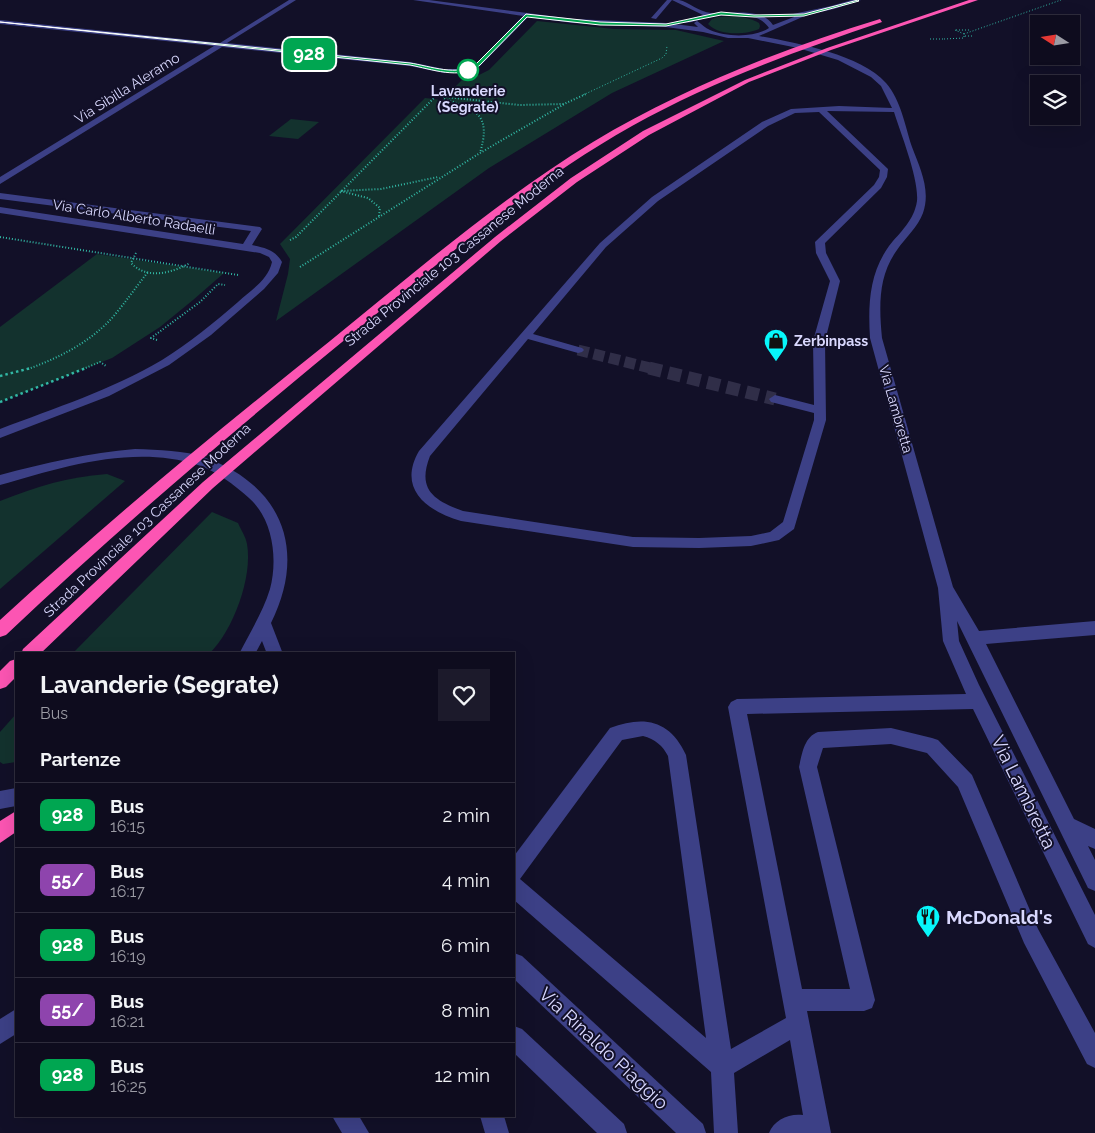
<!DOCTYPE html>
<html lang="it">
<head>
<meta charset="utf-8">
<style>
	:root { --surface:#0e0c1e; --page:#1c1a2b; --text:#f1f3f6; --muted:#9b9ba4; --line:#2e2c3c }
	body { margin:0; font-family:Raleway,sans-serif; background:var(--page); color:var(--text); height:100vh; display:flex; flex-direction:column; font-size:19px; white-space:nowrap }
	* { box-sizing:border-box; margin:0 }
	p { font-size:16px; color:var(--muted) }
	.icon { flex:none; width:28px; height:28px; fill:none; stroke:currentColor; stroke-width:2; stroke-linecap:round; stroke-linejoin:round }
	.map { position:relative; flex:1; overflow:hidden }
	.panel { position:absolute; left:15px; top:652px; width:500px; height:465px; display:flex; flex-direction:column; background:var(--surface); border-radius:0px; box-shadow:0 5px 20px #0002,0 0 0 1px var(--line) }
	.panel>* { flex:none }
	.badge { padding:0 10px; border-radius:8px; font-size:18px; line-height:32px }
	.needle { width:32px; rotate:282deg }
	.controls { position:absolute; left:1030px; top:15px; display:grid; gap:10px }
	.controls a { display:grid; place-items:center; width:50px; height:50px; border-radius:0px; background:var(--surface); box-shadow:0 5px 20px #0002,0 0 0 1px var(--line); font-size:25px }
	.map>.badge { position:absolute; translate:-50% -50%; box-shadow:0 0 0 2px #fff }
	h2 { padding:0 25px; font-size:19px; line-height:45px }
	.round { display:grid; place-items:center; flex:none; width:52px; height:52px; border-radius:0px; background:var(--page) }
	.head { display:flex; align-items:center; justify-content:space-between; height:85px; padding:0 25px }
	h1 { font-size:24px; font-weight:700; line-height:38px }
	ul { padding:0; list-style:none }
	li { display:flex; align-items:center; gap:15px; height:65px; padding:0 25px; border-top:1px solid var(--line) }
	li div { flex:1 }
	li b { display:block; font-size:19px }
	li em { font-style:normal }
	li .badge { min-width:55px; font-weight:700; text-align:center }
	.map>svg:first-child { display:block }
</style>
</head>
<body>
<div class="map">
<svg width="1095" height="1133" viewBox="0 0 1095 1133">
	<rect width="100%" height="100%" fill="#121028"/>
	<g fill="#13322e">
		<path d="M718,17C732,16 747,16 759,23L760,26L759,29C745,35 719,36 708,24L712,19Z"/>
		<polygon points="537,21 614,29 676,30 724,41 612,93 489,168 276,321 288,274 290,259 280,244 425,98 442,100 464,78 479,75 489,70"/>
		<polygon points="291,119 319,122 298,139 269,136"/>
		<polygon points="97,254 224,273 193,300 160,327 112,358 0,402 0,327"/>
		<path d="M107,474L125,481L0,589V501C38,486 67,477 107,474Z"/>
		<path d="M212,512L238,523C241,530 246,537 247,544C253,577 233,631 209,654H72Z"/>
		<polygon points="16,714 16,762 3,764 0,762 0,732"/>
	</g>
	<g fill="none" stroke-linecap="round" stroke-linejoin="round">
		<polyline stroke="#302e48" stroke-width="11" stroke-dasharray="11 5" stroke-linecap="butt" points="578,350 654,369"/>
		<polyline stroke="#302e48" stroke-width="13" stroke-dasharray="13 7" stroke-linecap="butt" points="649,368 775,399"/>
		<g stroke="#32b8a5" stroke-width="1" stroke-dasharray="1 2" stroke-linecap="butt">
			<polyline points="956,30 970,30"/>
			<polyline points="964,34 1061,0"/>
			<polyline points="965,36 973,36"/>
			<polyline points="930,39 944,39"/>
			<polyline points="944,39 964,38 964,34 955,30"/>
			<polyline points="437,95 440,92"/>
			<polyline points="583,95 662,58 666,54 667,46"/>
		</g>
		<g stroke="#32b8a5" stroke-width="2" stroke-dasharray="1 2" stroke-linecap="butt">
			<polyline points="437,96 519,105 565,104"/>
			<path d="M444,99C478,109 491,116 480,153"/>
			<polyline points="379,216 380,208 368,198 340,191 381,189 438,177"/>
			<polyline points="0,237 238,275"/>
			<polyline points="290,240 296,237 438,94"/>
			<path d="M136,253L131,263C147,280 172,273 190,263"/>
			<polyline points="300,267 480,153 566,103 586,94"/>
			<polyline points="157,340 151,338 200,302 218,284 225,285"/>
			<path d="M28,369C59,358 90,342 112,318C125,303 136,287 148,272"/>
			<polyline points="83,369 100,362 106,366"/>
		</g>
		<g stroke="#32b8a5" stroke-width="2.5" stroke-dasharray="2.5 3" stroke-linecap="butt">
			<polyline points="0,376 31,368"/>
			<polyline points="0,402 86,368"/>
		</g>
		<g fill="#3c4086" fill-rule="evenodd">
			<path d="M289,0H296L227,43L410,62L444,69H462L476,64L523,16L413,0H429L573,19L666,23L698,27L694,23L697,21C702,24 705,28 710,30C726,37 754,38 769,28C758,10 723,14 706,18C698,20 691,23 683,23V21L703,15L672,0L656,19L651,18L667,0C670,0 675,0 679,0C689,2 699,12 711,13C729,15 760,6 773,25L794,17L793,14L831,6L852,0H861L834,9L807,15L759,36C796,43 860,54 886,83C901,100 905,126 912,147C920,168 931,190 923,213C918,227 905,238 897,250C878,276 879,307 882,338L953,587L979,631L1095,621V635L986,644L1074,819L1095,829V849L1088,846L1095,860V891L1088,888L957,621L959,641L979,685L1095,915V948L1088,944L973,709L747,714L802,989H850L799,767C802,754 804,737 818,732L891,728L932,738L938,740L972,775L1038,929L1095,1033V1068L1087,1064L1024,943L958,787L927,753L891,744L823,748L817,767L875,1000L872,1008L864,1011H807L831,1133H769C774,1120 789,1113 803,1115L790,1040L734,1073L738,1133H714L711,1072L514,900V856L610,728C644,715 670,720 686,755L731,1049L786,1018L728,707L731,702L737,699L966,694L943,641L938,588L870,338C868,305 869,274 889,246C900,232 914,221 917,201C919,179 901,134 894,112L827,111L888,169L887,177L881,188L825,243L826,253L840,281L825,341L826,420L794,529L779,540L751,546L699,548L633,547L461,521C427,511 397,489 419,451L600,243L652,197L762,122L791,109L839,106L892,108L881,86L871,77L838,60L798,48L748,38H728L703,32L666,27L573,23L528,17L480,66L462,73H444L410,66L222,47L0,184V177L214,46L0,24V20L220,43ZM819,112L880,170L879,177L874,185L815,242L816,253L830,281L813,341L814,405L775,395L769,399L771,402L814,413V420L783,522L770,532L751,536L699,538L633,537L463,511C433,500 417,489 430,456L528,339L578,353L582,352L584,350L582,348L533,334L606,247L658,201L768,126L795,113ZM643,736C655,739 663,746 668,756L706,1038L520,879L622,740Z"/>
			<path d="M0,193L260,227L262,229L252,245C266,248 275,250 282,262L278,273L264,289L211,335L169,365L109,396L0,438V429C55,408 111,390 162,360C189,343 214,323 238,302C251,290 268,280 272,262L269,257L260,253L0,213V207L243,244L251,231L0,199Z"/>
			<path d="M135,449C159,450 184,450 206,458C283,486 307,551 271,623L283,654H267L262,641L255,654H239C250,632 263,612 270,589C278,559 273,519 249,498C233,484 218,472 198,465C134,444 62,467 0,485V475C45,463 89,453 135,449Z"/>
			<polygon points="16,788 16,806 0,809 0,791"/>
			<polygon points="514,953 522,956 703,1124 706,1133 676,1133 514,979"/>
			<polygon points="16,1009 16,1034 0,1044 0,1019"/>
			<polygon points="514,1026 522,1029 624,1124 627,1133 597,1133 514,1053"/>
			<polygon points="332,1116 359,1116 369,1133 342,1133"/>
			<polygon points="480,1116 504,1116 509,1133 485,1133"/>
		</g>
		<g fill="#fc55b3" fill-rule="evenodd">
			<polygon points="969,0 978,0 831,50 749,82 649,135 577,182 501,241 213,488 40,654 21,654 23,649 203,482 495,237 571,178 643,131 745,80 827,48"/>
			<path d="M880,19L882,22C796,51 711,82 632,126C539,178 457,248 375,315C249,418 124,523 6,635L0,637V620C106,523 217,431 330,341C415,272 499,199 593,142C681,89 781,49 880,19Z"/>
			<polygon points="16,659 16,677 6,687 0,689 0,671 10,661"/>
			<polygon points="16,811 16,832 0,843 0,821"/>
		</g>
	</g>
	<path fill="#00a651" stroke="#fff" d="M858,0L859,1L804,16L754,17L721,15L666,26L600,25L527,17L479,66C460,80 431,69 410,65L0,22L410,63C430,66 458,77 476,64L526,14L600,22L666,24L721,12L754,15L804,14Z"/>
	<defs>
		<symbol id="shop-pin" viewBox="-11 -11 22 30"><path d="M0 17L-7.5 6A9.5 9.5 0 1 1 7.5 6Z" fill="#07f7fb" stroke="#121028"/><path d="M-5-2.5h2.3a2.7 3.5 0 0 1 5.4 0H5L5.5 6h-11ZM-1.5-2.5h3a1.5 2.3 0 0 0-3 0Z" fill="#111"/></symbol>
		<symbol id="restaurant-pin" viewBox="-11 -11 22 30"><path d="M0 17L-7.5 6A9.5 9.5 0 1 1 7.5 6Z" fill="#07f7fb" stroke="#121028"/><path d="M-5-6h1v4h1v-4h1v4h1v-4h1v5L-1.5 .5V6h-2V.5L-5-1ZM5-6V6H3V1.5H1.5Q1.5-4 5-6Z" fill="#111"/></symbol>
	</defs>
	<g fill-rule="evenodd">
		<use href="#shop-pin" x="762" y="327" width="28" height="38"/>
		<use href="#restaurant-pin" x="914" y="903" width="28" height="38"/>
	</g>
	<circle fill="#fff" stroke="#00a651" stroke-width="2.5" cx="468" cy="70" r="10"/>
	<g text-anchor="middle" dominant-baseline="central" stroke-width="4" stroke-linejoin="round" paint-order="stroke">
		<g font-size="14" fill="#d9d8fe" stroke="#121028">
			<text transform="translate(127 88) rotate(-32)">Via Sibilla Aleramo</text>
			<text transform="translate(134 217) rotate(9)">Via Carlo Alberto Radaelli</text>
			<text transform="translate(454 256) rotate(-39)">Strada Provinciale 103 Cassanese Moderna</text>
			<text transform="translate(896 409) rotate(74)">Via Lambretta</text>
			<text transform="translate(147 520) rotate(-43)">Strada Provinciale 103 Cassanese Moderna</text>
		</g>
		<g font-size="14" font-weight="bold" fill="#d9d8fe" stroke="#121028">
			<text x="468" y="91">Lavanderie<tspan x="468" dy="16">(Segrate)</tspan></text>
		</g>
		<g font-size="14" font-weight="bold" fill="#d9d8fe" stroke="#121028" text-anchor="start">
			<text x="794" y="341">Zerbinpass</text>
		</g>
		<g font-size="19" fill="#d9d8fe" stroke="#121028">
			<text transform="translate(1024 792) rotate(64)">Via Lambretta</text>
			<text transform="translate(604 1048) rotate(43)">Via Rinaldo Piaggio</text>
		</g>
		<g font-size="19" font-weight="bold" fill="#d9d8fe" stroke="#121028" text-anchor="start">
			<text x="946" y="917">McDonald's</text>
		</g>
	</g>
</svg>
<div class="controls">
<a><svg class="needle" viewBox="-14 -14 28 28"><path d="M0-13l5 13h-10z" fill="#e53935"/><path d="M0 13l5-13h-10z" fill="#9b9ba4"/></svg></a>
<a><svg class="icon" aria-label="layers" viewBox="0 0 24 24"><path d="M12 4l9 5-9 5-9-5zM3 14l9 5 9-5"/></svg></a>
</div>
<b class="badge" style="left:309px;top:54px;background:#00a651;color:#fff">928</b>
<section class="panel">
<div class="head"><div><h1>Lavanderie (Segrate)</h1><p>Bus</p></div><a class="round"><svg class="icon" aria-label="heart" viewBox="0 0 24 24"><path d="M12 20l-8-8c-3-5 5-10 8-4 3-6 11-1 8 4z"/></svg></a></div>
<h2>Partenze</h2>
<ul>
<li><span class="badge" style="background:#00a651;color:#fff">928</span><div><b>Bus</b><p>16:15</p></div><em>2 min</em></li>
<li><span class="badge" style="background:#8e44ad;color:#fff">55/</span><div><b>Bus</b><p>16:17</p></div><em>4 min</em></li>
<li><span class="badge" style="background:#00a651;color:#fff">928</span><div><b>Bus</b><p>16:19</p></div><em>6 min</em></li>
<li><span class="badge" style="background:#8e44ad;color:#fff">55/</span><div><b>Bus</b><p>16:21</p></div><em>8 min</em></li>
<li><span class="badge" style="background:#00a651;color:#fff">928</span><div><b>Bus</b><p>16:25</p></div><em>12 min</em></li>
</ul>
</section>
</div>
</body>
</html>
